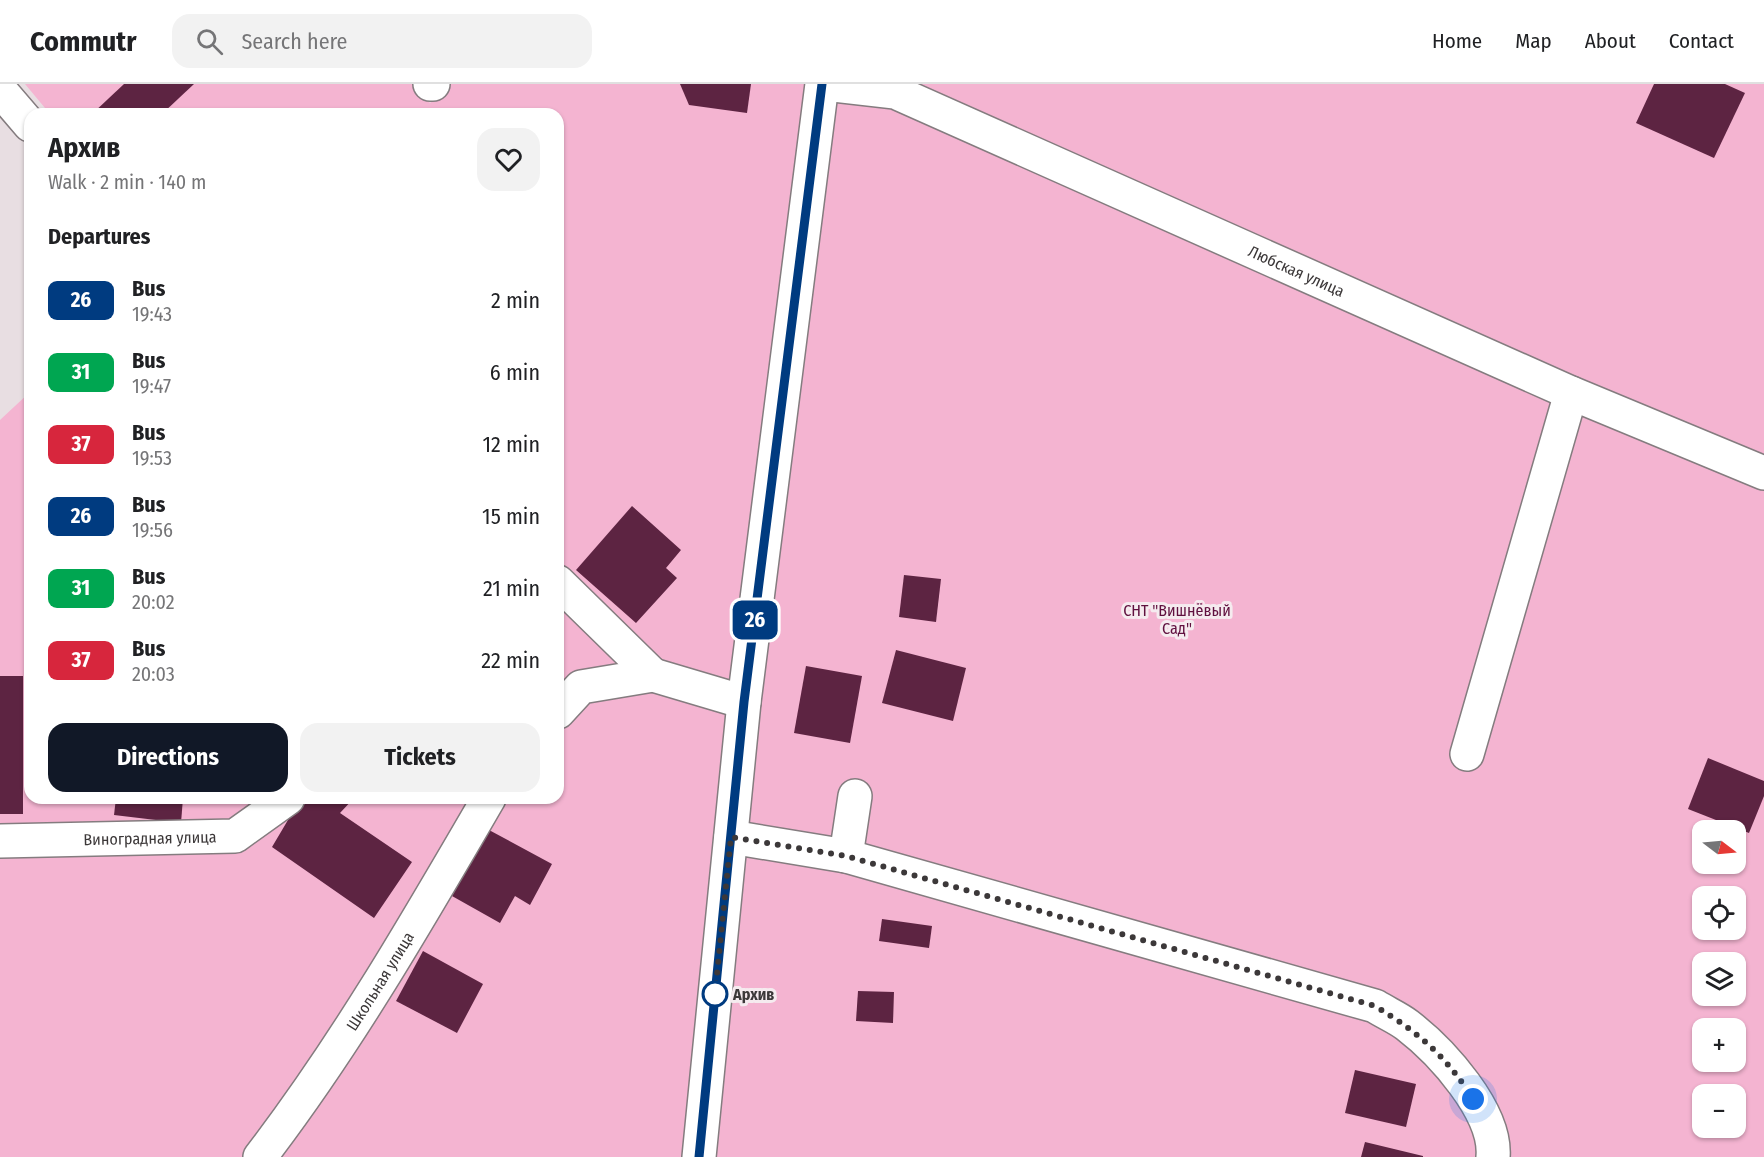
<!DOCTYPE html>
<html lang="en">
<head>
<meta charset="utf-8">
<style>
	:root { --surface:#fff; --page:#f2f2f2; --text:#202124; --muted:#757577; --line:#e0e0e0; --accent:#111827 }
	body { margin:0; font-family:"Fira Sans Condensed",sans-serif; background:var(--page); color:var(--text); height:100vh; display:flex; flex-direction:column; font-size:22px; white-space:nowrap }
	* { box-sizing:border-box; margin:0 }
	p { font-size:20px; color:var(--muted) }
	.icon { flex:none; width:33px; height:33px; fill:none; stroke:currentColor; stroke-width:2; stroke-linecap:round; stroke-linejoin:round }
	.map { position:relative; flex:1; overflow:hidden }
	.sheet { position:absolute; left:24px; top:24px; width:540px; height:696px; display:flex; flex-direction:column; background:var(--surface); border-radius:18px; box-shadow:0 2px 4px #0004 }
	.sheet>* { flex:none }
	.badge { padding:0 12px; border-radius:9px; font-size:21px; line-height:39px }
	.needle { width:39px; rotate:106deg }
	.fabs { position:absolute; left:1692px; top:736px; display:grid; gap:12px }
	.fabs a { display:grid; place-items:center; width:54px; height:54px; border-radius:12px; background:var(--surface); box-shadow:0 2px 4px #0004; font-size:30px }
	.you { position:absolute; width:30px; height:30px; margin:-15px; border:4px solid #fff; border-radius:50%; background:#1a73e8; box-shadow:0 0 0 9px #1a73e833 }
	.map>.badge { position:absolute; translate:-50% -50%; box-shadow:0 0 0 3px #fff }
	h2 { padding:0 24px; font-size:22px; line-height:54px }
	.round { display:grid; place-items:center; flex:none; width:63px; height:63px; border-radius:18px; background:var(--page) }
	.summary { display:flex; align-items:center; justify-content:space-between; height:102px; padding:0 24px }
	h1 { font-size:28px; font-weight:700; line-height:45px }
	.cta { display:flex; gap:12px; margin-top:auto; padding:12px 24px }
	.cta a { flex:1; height:69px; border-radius:18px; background:var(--accent); color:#fff; font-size:24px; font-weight:700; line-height:69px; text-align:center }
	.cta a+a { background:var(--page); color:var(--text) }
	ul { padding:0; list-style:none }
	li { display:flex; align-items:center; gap:18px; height:72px; padding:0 24px }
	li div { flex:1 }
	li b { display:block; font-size:22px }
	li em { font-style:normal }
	li .badge { min-width:66px; font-weight:700; text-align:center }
	header { display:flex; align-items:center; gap:36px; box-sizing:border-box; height:84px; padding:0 30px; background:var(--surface); border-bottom:2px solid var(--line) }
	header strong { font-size:28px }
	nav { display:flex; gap:33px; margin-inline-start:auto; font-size:21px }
	.search { width:420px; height:54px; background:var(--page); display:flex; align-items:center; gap:15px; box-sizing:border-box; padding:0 21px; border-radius:18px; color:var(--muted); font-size:22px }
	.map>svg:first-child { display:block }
</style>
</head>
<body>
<header>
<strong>Commutr</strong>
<div class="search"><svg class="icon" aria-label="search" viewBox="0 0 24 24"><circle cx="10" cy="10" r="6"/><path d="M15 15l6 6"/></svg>Search here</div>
<nav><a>Home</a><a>Map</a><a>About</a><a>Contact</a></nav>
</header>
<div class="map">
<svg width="1764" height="1073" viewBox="0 0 1764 1073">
	<rect width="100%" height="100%" fill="#e8dee2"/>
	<path fill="#f4b4d1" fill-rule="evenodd" d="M25,0H412L430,19L450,0H1764V1073H0V336L30,308V714H558V30H50ZM1702,747H1736V780H1702ZM1702,813H1736V846H1702ZM1702,879H1736V912H1702ZM1702,945H1736V978H1702ZM1702,1011H1736V1044H1702Z"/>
	<g fill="#5d2442">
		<polygon points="124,0 194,0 162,30 92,30"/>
		<polygon points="680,0 751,0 747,29 689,21"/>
		<polygon points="1654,0 1725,0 1745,9 1714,74 1636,39"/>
		<polygon points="632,422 681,466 666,484 677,494 636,539 576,486"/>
		<polygon points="904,491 941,495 936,538 899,533"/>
		<polygon points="896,566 966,584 953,637 882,619"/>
		<polygon points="806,582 862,592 850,659 794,649"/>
		<rect x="0" y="592" width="23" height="138"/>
		<polygon points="1708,674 1764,697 1764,712 1749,749 1688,725"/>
		<polygon points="116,714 183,714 181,739 114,731"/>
		<polygon points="301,714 354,714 340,729 412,778 374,834 272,763"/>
		<polygon points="489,746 552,780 530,821 515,812 500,839 452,812"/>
		<polygon points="882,835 932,842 929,864 879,857"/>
		<polygon points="423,867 483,900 457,949 396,917"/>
		<polygon points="858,907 894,908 893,939 856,937"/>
		<polygon points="1355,986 1416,1000 1406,1043 1345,1029"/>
		<polygon points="1365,1058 1423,1072 1423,1073 1361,1073"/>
	</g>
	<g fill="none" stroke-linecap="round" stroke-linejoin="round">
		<defs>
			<g id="minor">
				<polyline points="430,0 433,0"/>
				<path id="s1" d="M825,0L895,8L1571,309L1764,389"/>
				<polyline points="0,6 30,41"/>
				<polyline points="558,498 653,591 581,603 558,628"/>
				<polyline points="653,591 744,618"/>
				<polyline points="1467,670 1571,309"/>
				<path d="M731,753L846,772L1375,922C1386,929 1398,934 1407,941C1441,967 1497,1028 1493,1073"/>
				<path id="s2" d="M0,757L235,752L288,714"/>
				<polyline points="846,772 855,712"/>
				<path id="s3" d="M260,1073C346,961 418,836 489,714"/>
				<polyline points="699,1073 744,618 822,0"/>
			</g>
		</defs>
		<use href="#minor" stroke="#847c7f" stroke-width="36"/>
		<use href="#minor" stroke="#fff" stroke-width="33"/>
	</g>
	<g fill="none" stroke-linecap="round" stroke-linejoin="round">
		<defs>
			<polyline id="line" points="699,1073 744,618 822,0"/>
		</defs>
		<use href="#line" stroke="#fff" stroke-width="14"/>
		<use href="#line" stroke="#003b80" stroke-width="9"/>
		<path stroke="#3c3839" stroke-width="6" stroke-dasharray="0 10.8" d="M715,910L731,753L846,772L1375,922C1418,948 1447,973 1473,1015"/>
	</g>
	<circle fill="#fff" stroke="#003b80" stroke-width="3" cx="715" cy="910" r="12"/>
	<g text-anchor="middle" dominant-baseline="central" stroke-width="6" stroke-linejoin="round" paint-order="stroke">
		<g font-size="16" fill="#3c3839" stroke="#f5ebef">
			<text stroke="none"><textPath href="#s1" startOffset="510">Любская улица</textPath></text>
			<text stroke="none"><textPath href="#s2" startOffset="150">Виноградная улица</textPath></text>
			<text stroke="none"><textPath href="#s3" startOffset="213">Школьная улица</textPath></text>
		</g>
		<g font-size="16" fill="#60103f" stroke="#f5ebef">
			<text x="1177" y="526">СНТ "Вишнёвый<tspan x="1177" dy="18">Сад"</tspan></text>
		</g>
		<g font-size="16" font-weight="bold" fill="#3c3839" stroke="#f5ebef" text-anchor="start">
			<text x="733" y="910">Архив</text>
		</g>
	</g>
</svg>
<div class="fabs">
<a><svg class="needle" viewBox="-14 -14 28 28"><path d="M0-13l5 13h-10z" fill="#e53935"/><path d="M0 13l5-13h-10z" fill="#757577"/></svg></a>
<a><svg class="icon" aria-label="locate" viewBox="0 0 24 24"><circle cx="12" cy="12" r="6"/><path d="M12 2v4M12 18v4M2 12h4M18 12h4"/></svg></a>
<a><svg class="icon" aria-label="layers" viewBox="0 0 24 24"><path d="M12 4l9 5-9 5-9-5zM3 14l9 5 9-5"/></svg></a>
<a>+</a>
<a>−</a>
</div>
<div class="you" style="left:1473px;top:1015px"></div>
<b class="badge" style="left:755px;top:536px;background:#003b80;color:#fff">26</b>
<section class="sheet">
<div class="summary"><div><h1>Архив</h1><p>Walk · 2 min · 140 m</p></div><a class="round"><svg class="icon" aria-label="heart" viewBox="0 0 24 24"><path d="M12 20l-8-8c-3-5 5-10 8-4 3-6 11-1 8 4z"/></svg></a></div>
<h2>Departures</h2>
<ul>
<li><span class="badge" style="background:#003b80;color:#fff">26</span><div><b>Bus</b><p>19:43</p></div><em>2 min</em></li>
<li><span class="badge" style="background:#00a651;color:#fff">31</span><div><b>Bus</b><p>19:47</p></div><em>6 min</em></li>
<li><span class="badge" style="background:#d7263d;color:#fff">37</span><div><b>Bus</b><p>19:53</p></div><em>12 min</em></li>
<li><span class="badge" style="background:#003b80;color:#fff">26</span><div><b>Bus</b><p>19:56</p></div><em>15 min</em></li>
<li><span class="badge" style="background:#00a651;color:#fff">31</span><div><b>Bus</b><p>20:02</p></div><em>21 min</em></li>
<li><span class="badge" style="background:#d7263d;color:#fff">37</span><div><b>Bus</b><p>20:03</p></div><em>22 min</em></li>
</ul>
<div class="cta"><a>Directions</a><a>Tickets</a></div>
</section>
</div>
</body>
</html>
